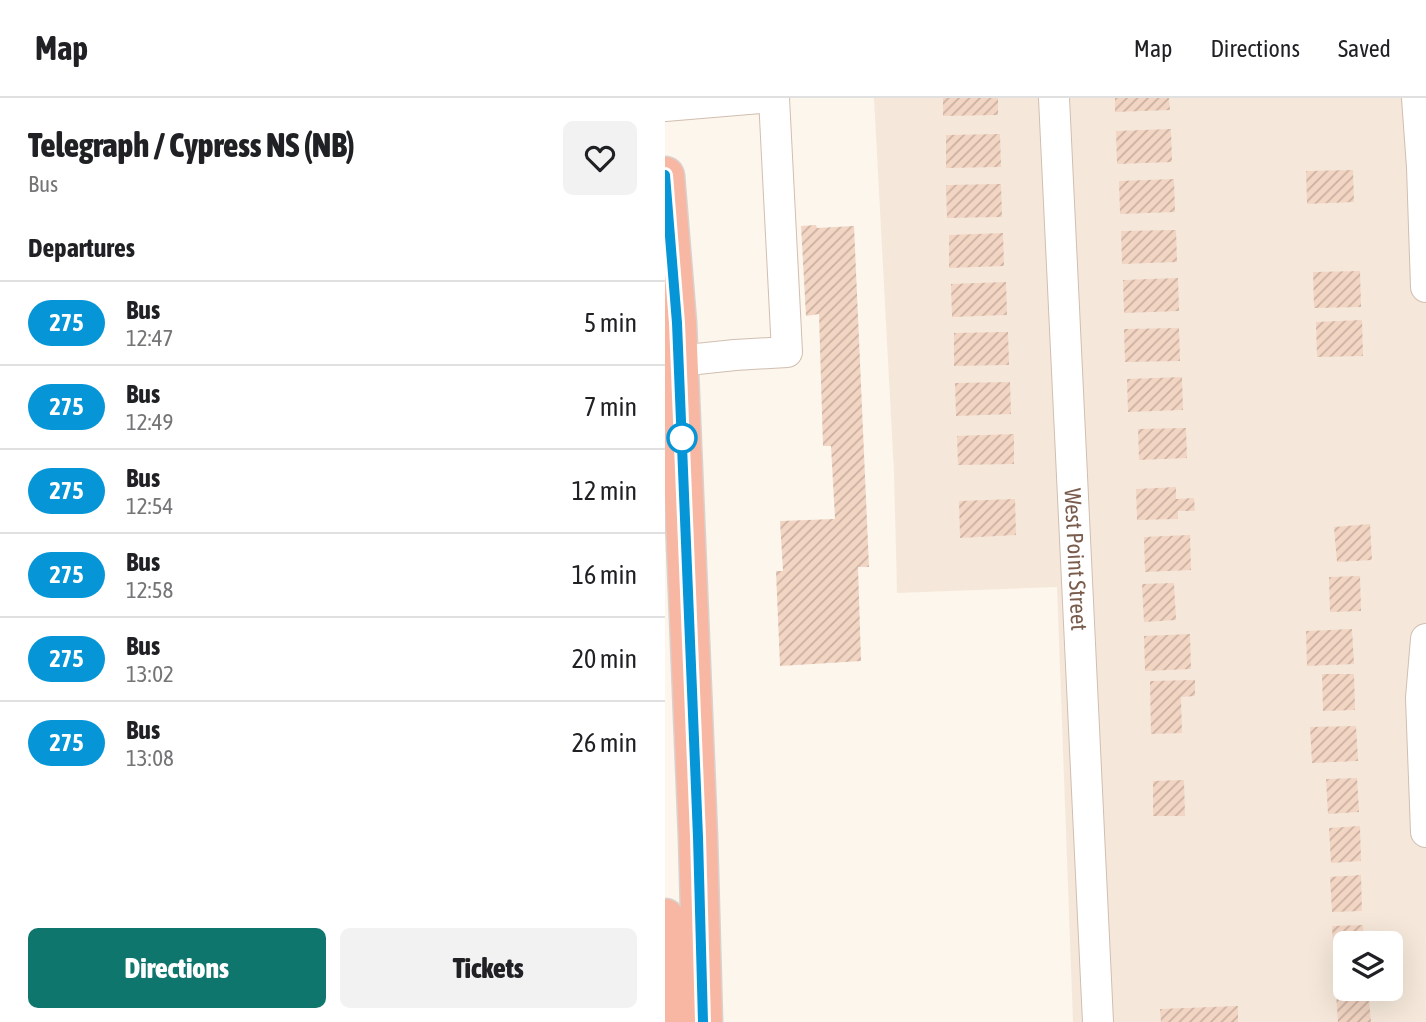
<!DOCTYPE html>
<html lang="en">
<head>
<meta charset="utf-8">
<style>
	:root { --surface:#fff; --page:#f2f2f2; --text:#202124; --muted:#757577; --line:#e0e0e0; --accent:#0f766e }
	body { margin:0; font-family:"Asap Condensed",sans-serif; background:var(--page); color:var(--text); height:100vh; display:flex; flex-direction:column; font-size:26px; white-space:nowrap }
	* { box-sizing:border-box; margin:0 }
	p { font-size:23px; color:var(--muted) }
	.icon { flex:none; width:38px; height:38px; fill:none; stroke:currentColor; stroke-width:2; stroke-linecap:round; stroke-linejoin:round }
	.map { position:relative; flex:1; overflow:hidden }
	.panel { display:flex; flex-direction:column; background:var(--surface); width:665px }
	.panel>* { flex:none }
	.badge { padding:0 14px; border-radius:23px; font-size:24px; line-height:46px }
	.buttons { position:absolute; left:668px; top:833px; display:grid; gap:14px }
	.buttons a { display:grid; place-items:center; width:70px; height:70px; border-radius:10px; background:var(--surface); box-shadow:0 7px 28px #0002; font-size:35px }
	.map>.badge { position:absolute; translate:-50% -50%; box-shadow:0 0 0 4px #fff }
	h2 { padding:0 28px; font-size:26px; line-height:63px }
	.round { display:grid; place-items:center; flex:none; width:74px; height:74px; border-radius:10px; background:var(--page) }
	.headline { display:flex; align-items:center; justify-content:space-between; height:119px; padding:0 28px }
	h1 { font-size:33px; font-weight:800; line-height:52px }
	.cta { display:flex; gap:14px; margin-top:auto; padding:14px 28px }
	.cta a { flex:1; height:80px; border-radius:10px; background:var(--accent); color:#fff; font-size:28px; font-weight:800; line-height:80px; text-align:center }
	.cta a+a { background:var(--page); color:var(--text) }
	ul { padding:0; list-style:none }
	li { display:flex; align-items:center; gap:21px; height:84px; padding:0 28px; border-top:2px solid var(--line) }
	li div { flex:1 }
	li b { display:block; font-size:26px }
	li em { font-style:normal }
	li .badge { min-width:77px; font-weight:700; text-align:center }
	header { display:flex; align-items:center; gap:42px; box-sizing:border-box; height:98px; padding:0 35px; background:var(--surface); border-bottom:2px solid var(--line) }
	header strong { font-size:33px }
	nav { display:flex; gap:38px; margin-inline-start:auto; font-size:24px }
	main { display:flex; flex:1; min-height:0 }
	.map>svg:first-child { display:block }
</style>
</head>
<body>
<header>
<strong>Map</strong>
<nav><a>Map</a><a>Directions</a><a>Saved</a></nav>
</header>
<main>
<section class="panel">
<div class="headline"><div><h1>Telegraph / Cypress NS (NB)</h1><p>Bus</p></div><a class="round"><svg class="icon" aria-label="heart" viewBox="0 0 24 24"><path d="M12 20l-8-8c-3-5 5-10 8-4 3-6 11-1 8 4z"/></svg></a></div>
<h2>Departures</h2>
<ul>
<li><span class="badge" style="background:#0696d7;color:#fff">275</span><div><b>Bus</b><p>12:47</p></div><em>5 min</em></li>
<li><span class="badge" style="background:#0696d7;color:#fff">275</span><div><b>Bus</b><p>12:49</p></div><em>7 min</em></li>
<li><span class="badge" style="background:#0696d7;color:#fff">275</span><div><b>Bus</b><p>12:54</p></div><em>12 min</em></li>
<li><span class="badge" style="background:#0696d7;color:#fff">275</span><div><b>Bus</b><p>12:58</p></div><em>16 min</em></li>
<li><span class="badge" style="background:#0696d7;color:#fff">275</span><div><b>Bus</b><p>13:02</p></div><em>20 min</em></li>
<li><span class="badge" style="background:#0696d7;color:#fff">275</span><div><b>Bus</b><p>13:08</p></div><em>26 min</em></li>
</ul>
<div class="cta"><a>Directions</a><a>Tickets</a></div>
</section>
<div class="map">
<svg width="761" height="924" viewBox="0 0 761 924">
	<defs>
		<pattern id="building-hatch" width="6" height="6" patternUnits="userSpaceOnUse" patternTransform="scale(1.75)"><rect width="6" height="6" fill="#f3d5c3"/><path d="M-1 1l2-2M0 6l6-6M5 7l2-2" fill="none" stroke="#cab0a1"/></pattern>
	</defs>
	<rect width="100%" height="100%" fill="#fdf6ec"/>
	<path fill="#f5e8da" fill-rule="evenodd" d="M209,0H761V924H408L392,489L232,495L229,375ZM681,845H726V891H681Z"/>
	<g fill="url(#building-hatch)">
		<polygon points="278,0 333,0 333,17 278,18"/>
		<polygon points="450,0 504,0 505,12 450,14"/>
		<polygon points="506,31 507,64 452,66 451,33"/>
		<polygon points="335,36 336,69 281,70 281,37"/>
		<polygon points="688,72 689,104 642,106 641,73"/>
		<polygon points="509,81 510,114 455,116 454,83"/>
		<polygon points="336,86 337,119 282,120 281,87"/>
		<polygon points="151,127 152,130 189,128 204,469 193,469 196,563 115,568 111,473 118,473 115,423 170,421 166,348 158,348 154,216 141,218 136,128"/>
		<polygon points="511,132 512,164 457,166 456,133"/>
		<polygon points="338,135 339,168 284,170 284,137"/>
		<polygon points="695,173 696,209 649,210 648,174"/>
		<polygon points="513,180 514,213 459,215 458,182"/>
		<polygon points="341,184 342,217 287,219 286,186"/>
		<polygon points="697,222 698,258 652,259 651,224"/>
		<polygon points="514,230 515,263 460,264 459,231"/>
		<polygon points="343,234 344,267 289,268 289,235"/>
		<polygon points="517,279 518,312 463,314 462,281"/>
		<polygon points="345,284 346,316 291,318 290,285"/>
		<polygon points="521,330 522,360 474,362 473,331"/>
		<polygon points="349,336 349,366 293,367 292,338"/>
		<polygon points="511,389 511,401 529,400 530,413 513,413 513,421 472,422 471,391"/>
		<polygon points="350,401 351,437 295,440 294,403"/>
		<polygon points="705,426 707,462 672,464 669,429"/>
		<polygon points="525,437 526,472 480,474 479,439"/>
		<polygon points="695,478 696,513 665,514 664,479"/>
		<polygon points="509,485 511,522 479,524 477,486"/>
		<polygon points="687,531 689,566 642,568 641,533"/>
		<polygon points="525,536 526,571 480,573 479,538"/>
		<polygon points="657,576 689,576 690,612 658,613"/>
		<polygon points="530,582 530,598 516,599 517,635 486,636 485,583"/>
		<polygon points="691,628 693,663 647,665 645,629"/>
		<polygon points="692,680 694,714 663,716 661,681"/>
		<polygon points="519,682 520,718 488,718 488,683"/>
		<polygon points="695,728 696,763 666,765 664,730"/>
		<polygon points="696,777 697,813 667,814 665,779"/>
		<polygon points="698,827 699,845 681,845 681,862 669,863 667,828"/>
		<polygon points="681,880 681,891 703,891 706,924 673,924 670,881"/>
		<polygon points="573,908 573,924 496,924 495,911"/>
	</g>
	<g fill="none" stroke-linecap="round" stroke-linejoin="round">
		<defs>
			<g id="minor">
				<path id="s1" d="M389,0L433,924"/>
				<polyline points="752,0 757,69 761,189"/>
				<polyline points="0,8 95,0"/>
				<polyline points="13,263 70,257 122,254 109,0"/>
				<polyline points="761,541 756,600 761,734"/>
			</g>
			<g id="highway">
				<polyline points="0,78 12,225 33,739 38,924"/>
				<polyline points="0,820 7,924"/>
			</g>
		</defs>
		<use href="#minor" stroke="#d1beb0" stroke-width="32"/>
		<use href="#highway" stroke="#dad1cd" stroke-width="41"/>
		<use href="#minor" stroke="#fff" stroke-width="30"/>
		<use href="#highway" stroke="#f7b7a3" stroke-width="38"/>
	</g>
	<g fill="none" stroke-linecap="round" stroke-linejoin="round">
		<defs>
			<polyline id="line" points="0,77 12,225 33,739 38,924"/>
		</defs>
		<use href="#line" stroke="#fff" stroke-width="16"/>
		<use href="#line" stroke="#0696d7" stroke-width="10"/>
	</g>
	<circle fill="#fff" stroke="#0696d7" stroke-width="3.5" cx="17" cy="340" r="14"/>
	<g text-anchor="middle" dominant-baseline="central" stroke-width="5" stroke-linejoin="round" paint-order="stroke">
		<g font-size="23" fill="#7a5c4d" stroke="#fffaf3">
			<text stroke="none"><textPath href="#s1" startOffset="462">West Point Street</textPath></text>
		</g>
	</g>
</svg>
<div class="buttons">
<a><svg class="icon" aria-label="layers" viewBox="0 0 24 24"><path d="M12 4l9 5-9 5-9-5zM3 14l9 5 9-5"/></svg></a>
</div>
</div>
</main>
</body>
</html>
